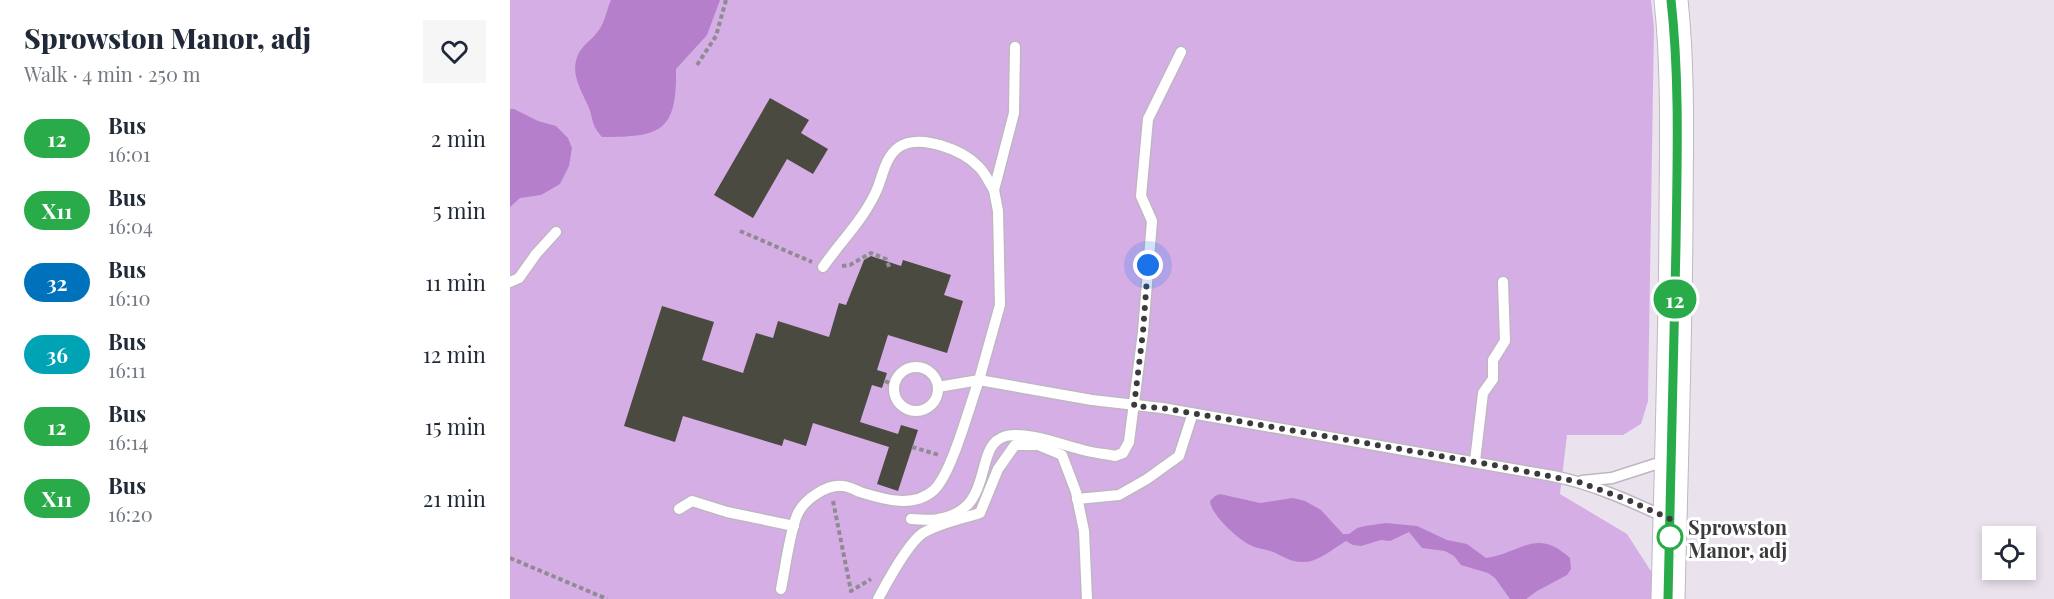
<!DOCTYPE html>
<html lang="en">
<head>
<meta charset="utf-8">
<style>
	:root { --surface:#fff; --page:#f6f6f7; --text:#1f2937; --muted:#747a83 }
	body { margin:0; font-family:"Playfair Display",serif; background:var(--page); color:var(--text); height:100vh; display:flex; flex-direction:column; font-size:22px; white-space:nowrap }
	* { box-sizing:border-box; margin:0 }
	p { font-size:20px; color:var(--muted) }
	.icon { flex:none; width:33px; height:33px; fill:none; stroke:currentColor; stroke-width:2; stroke-linecap:round; stroke-linejoin:round }
	.map { position:relative; flex:1; overflow:hidden }
	.drawer { display:flex; flex-direction:column; background:var(--surface); width:510px }
	.drawer>* { flex:none }
	.badge { padding:0 12px; border-radius:20px; font-size:21px; line-height:39px }
	.controls { position:absolute; left:1472px; top:526px; display:grid; gap:12px }
	.controls a { display:grid; place-items:center; width:54px; height:54px; border-radius:0px; background:var(--surface); box-shadow:0 3px 9px #0003; font-size:30px }
	.you { position:absolute; width:30px; height:30px; margin:-15px; border:4px solid #fff; border-radius:50%; background:#1a73e8; box-shadow:0 0 0 9px #1a73e833 }
	.map>.badge { position:absolute; translate:-50% -50%; box-shadow:0 0 0 3px #fff }
	.round { display:grid; place-items:center; flex:none; width:63px; height:63px; border-radius:0px; background:var(--page) }
	.summary { display:flex; align-items:center; justify-content:space-between; height:102px; padding:0 24px }
	h1 { font-size:28px; font-weight:800; line-height:45px }
	ul { padding:0; list-style:none }
	li { display:flex; align-items:center; gap:18px; height:72px; padding:0 24px }
	li div { flex:1 }
	li b { display:block; font-size:22px }
	li em { font-style:normal }
	li .badge { min-width:66px; font-weight:700; text-align:center }
	main { display:flex; flex:1; min-height:0 }
	.map>svg:first-child { display:block }
</style>
</head>
<body>
<main>
<section class="drawer">
<div class="summary"><div><h1>Sprowston Manor, adj</h1><p>Walk · 4 min · 250 m</p></div><a class="round"><svg class="icon" aria-label="heart" viewBox="0 0 24 24"><path d="M12 20l-8-8c-3-5 5-10 8-4 3-6 11-1 8 4z"/></svg></a></div>
<ul>
<li><span class="badge" style="background:#29ab4a;color:#fff">12</span><div><b>Bus</b><p>16:01</p></div><em>2 min</em></li>
<li><span class="badge" style="background:#29ab4a;color:#fff">X11</span><div><b>Bus</b><p>16:04</p></div><em>5 min</em></li>
<li><span class="badge" style="background:#0072bc;color:#fff">32</span><div><b>Bus</b><p>16:10</p></div><em>11 min</em></li>
<li><span class="badge" style="background:#00a3b4;color:#fff">36</span><div><b>Bus</b><p>16:11</p></div><em>12 min</em></li>
<li><span class="badge" style="background:#29ab4a;color:#fff">12</span><div><b>Bus</b><p>16:14</p></div><em>15 min</em></li>
<li><span class="badge" style="background:#29ab4a;color:#fff">X11</span><div><b>Bus</b><p>16:20</p></div><em>21 min</em></li>
</ul>
</section>
<div class="map">
<svg width="1544" height="599" viewBox="0 0 1544 599">
	<rect width="100%" height="100%" fill="#eae3ee"/>
	<polygon fill="#d6aee6" points="0,0 1141,0 1144,28 1138,401 1131,424 1113,435 1057,435 1050,494 1117,534 1146,579 1146,599 0,599"/>
	<g fill="#b57fcb">
		<path d="M101,0H210L197,35L166,69C167,132 151,137 92,137C81,124 84,122 79,108C71,89 58,71 70,51C75,43 84,38 89,30C95,22 97,9 101,0Z"/>
		<polygon points="0,109 4,109 28,121 46,126 58,138 62,148 59,166 50,184 31,195 10,198 0,207"/>
		<path d="M710,494L750,503L783,498L795,501L811,510L833,534H839L847,528L855,526L876,523L907,526L937,540L957,544L976,558C1011,553 1026,527 1060,558L1061,569L1057,575L1027,591L1016,599H1000L985,578L978,573L951,565L944,556L935,551L912,548L899,532L880,541L871,540L851,546L843,545L836,541C824,548 808,562 794,562C782,563 773,556 763,552C756,549 747,549 740,545C728,539 701,515 700,501L705,496Z"/>
	</g>
	<g fill="#4b4a41">
		<polygon points="260,98 299,120 291,133 318,149 303,174 277,159 243,218 204,195"/>
		<polygon points="361,256 391,266 393,260 441,275 434,295 453,301 437,353 378,335 367,370 377,373 372,388 362,385 350,422 388,434 391,425 408,430 388,491 367,484 379,447 303,423 296,446 274,439 272,446 173,416 165,442 114,426 152,306 204,322 192,360 233,373 246,333 263,338 268,321 319,337 329,303 336,305 354,260"/>
	</g>
	<g fill="none" stroke-linecap="round" stroke-linejoin="round">
		<defs>
			<g id="lane">
				<path d="M313,267C331,241 356,217 368,187C373,174 376,156 389,147C410,133 453,150 469,167C475,173 479,182 484,190"/>
				<polyline points="0,282 9,278 26,254 46,232"/>
				<circle cx="406" cy="389" r="22"/>
				<polyline points="428,387 469,380 490,305 488,211 484,190 504,113 505,47"/>
				<polyline points="965,461 973,393 983,379 983,360 995,341 993,282"/>
				<polyline points="1072,481 1102,478 1158,460"/>
				<polyline points="567,499 609,495 637,479 669,456 681,419"/>
				<polyline points="169,509 182,501 217,512 284,526"/>
				<path d="M401,519C409,519 420,521 428,519C488,509 461,445 496,436C517,431 552,445 573,450C584,453 595,454 605,456L613,453L619,442L633,332L642,221L631,196L638,119L671,52"/>
				<path d="M271,589C275,570 280,529 288,513C295,499 317,484 333,486C338,486 345,490 350,492C373,499 403,509 424,490C442,473 459,407 469,380L582,400L652,408L1043,476C1083,484 1120,501 1157,518"/>
				<path d="M368,599C376,584 399,542 413,533C430,523 451,519 470,513L488,469L505,445H528L552,455L566,492L574,531L577,599"/>
			</g>
			<path id="primary" d="M1158,599C1161,475 1165,351 1166,227C1166,151 1169,75 1161,0"/>
		</defs>
		<use href="#lane" stroke="#beb7c1" stroke-width="13"/>
		<use href="#primary" stroke="#beb7c1" stroke-width="35"/>
		<g stroke="#908b92" stroke-width="4" stroke-dasharray="4.5 3" stroke-linecap="butt">
			<polyline points="187,65 206,36 216,0"/>
			<polyline points="230,231 302,262"/>
			<polyline points="332,266 340,265 361,253 376,259 380,269"/>
			<polyline points="375,381 384,385"/>
			<polyline points="402,447 429,455"/>
			<polyline points="323,501 341,591 361,579"/>
			<polyline points="0,558 97,599"/>
		</g>
		<use href="#lane" stroke="#fff" stroke-width="10"/>
		<use href="#primary" stroke="#fff" stroke-width="33"/>
	</g>
	<g fill="none" stroke-linecap="round" stroke-linejoin="round">
		<defs>
			<path id="line" d="M1158,599C1161,481 1164,363 1166,245C1167,164 1170,81 1161,0"/>
		</defs>
		<use href="#line" stroke="#fff" stroke-width="14"/>
		<use href="#line" stroke="#29ab4a" stroke-width="9"/>
		<polyline stroke="#3d3a3e" stroke-width="6" stroke-dasharray="0 10.8" points="638,265 633,332 624,406 652,408 983,465 1069,482 1118,500 1160,519 1160,537"/>
	</g>
	<circle fill="#fff" stroke="#29ab4a" stroke-width="3" cx="1160" cy="537" r="12"/>
	<g text-anchor="middle" dominant-baseline="central" stroke-width="6" stroke-linejoin="round" paint-order="stroke">
		<g font-size="20" font-weight="bold" fill="#3d3a3e" stroke="#fff" text-anchor="start">
			<text x="1178" y="526">Sprowston<tspan x="1178" dy="23">Manor, adj</tspan></text>
		</g>
	</g>
</svg>
<div class="controls">
<a><svg class="icon" aria-label="locate" viewBox="0 0 24 24"><circle cx="12" cy="12" r="6"/><path d="M12 2v4M12 18v4M2 12h4M18 12h4"/></svg></a>
</div>
<div class="you" style="left:638px;top:265px"></div>
<b class="badge" style="left:1165px;top:299px;background:#29ab4a;color:#fff">12</b>
</div>
</main>
</body>
</html>
